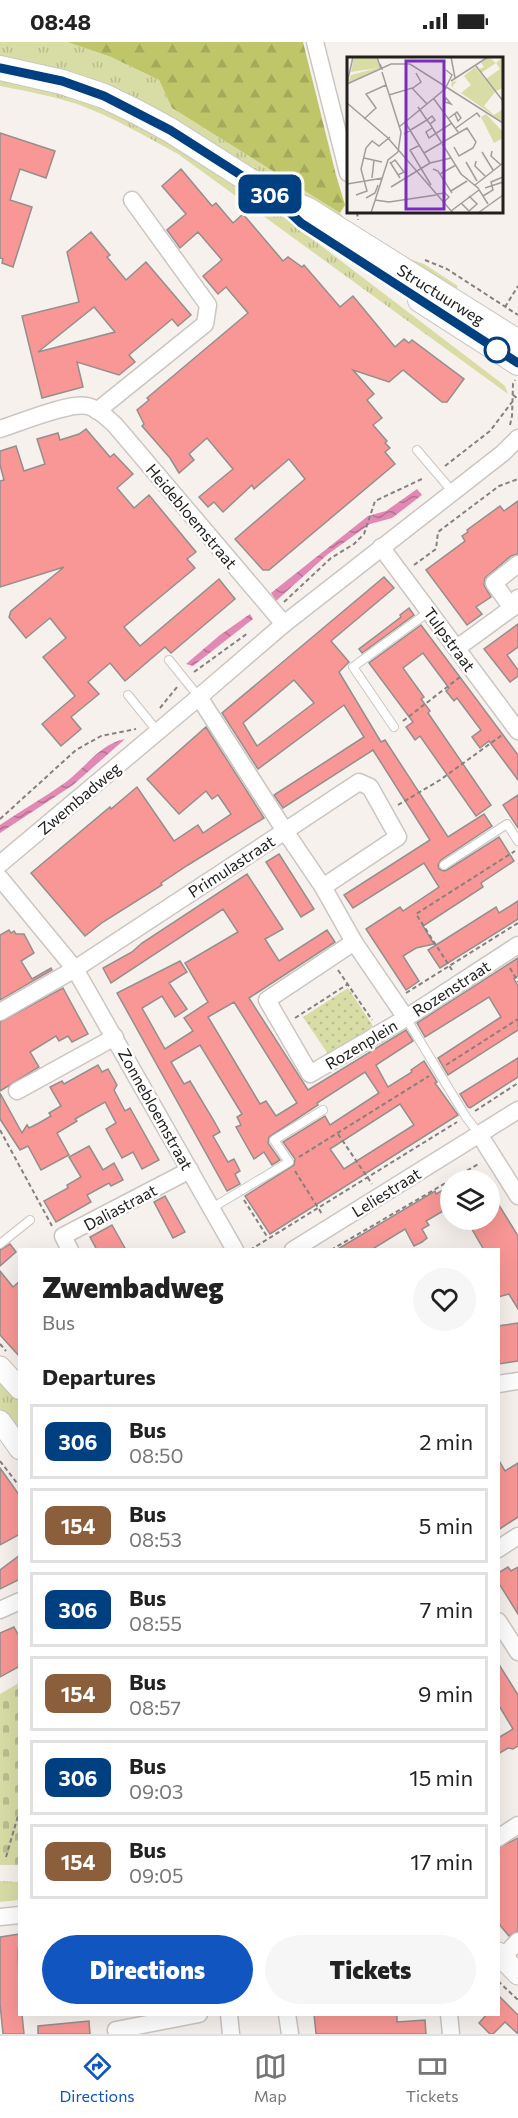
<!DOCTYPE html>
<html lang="en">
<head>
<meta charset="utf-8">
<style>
	:root { --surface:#fff; --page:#f6f6f6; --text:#222; --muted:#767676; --line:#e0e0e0; --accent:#1055c0 }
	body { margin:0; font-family:Commissioner,sans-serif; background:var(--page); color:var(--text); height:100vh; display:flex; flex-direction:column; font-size:22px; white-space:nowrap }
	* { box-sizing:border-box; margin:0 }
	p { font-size:20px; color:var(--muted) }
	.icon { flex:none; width:33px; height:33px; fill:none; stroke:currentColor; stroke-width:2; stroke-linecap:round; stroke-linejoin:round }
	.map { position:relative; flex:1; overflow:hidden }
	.drawer { position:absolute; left:18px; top:1206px; width:482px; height:768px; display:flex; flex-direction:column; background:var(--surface); border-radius:0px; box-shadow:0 6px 24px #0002 }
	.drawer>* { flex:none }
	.badge { padding:0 12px; border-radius:9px; font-size:21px; line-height:39px }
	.buttons { position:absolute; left:440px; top:1128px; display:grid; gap:12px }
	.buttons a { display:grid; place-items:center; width:60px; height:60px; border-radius:50%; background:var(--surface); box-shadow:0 6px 24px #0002; font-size:30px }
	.map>.badge { position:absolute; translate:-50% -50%; box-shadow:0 0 0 3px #fff }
	h2 { padding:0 24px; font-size:22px; line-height:54px }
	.round { display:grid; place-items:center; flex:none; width:63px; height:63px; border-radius:32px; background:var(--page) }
	.headline { display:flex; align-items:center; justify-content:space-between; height:102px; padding:0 24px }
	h1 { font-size:28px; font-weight:800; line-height:45px }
	.cta { display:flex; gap:12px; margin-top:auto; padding:12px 24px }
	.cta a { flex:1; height:69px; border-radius:36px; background:var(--accent); color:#fff; font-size:24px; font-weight:800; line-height:69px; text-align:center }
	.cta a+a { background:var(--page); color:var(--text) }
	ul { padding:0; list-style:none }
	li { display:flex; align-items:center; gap:18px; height:75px; margin:0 12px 9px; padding:0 12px; border:3px solid var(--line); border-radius:0px }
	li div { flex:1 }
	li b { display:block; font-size:22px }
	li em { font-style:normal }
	li .badge { min-width:66px; font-weight:700; text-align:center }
	.status { display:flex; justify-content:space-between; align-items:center; height:42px; padding:0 30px; background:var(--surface); direction:ltr }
	.status svg { height:16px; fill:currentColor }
	.tabs { display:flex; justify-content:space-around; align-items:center; height:84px; border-top:2px solid var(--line); background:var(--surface); font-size:16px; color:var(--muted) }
	.tabs a { display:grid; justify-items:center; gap:3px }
	.tabs .on { color:var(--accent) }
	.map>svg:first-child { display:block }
</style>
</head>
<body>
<div class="status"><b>08:48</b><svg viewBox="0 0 49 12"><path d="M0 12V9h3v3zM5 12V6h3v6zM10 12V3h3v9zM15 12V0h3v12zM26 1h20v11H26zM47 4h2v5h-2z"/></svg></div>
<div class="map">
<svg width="518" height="1992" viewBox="0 0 518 1992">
	<defs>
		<pattern id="grass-tufts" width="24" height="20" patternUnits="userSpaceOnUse" patternTransform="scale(1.5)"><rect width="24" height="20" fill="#d8dda6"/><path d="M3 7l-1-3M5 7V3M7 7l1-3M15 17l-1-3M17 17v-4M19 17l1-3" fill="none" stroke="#b9bd8e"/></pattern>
		<pattern id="forest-firs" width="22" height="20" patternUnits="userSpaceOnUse" patternTransform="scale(1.5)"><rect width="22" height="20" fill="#bfc669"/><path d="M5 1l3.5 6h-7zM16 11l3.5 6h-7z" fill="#a4aa5b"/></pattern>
		<pattern id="cemetery-stones" width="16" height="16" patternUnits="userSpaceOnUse" patternTransform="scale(1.5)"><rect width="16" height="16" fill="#d8dda6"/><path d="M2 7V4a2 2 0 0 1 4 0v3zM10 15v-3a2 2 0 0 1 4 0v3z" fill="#b9bd8e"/></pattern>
		<pattern id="park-dots" width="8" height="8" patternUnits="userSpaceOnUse" patternTransform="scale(1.5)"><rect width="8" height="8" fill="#d8dda6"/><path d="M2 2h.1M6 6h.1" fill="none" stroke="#b9bd8e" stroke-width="1.8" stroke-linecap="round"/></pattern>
		<pattern id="water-waves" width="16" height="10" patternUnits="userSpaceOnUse" patternTransform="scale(1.5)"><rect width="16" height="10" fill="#e189b2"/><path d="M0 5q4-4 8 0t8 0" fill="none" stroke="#b67090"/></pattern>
	</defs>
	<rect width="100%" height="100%" fill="#f7f1ed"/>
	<g fill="url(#grass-tufts)">
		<polygon points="0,0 67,0 111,15 159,38 172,66 340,171 354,187 399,213 424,222 458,244 454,251 307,165 0,17"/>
		<path d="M0,35L62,47L145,82L244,145L500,340L505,344L508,352L178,112C145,94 113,75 77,62C52,54 26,49 0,44Z"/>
		<polygon points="0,1331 19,1354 19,1393 0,1374"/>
		<polygon points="0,1839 19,1840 19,1858 0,1860"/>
	</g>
	<polygon fill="url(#forest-firs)" points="67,0 303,0 336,133 345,163 340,171 172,66 159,38 111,15"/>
	<polygon fill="url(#cemetery-stones)" points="19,1641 19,1823 0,1823 0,1652"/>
	<polygon fill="url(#park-dots)" points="348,946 373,984 328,1012 303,975"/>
	<g fill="url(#water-waves)">
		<polygon points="417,447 422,453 392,476 370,482 328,512 276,559 271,551 368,474 386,469"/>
		<polygon points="250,572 253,577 193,624 186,622 220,593"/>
		<path d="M125,697L73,743L0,791V783C22,768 45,755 66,740C86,725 100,702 125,697Z"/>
	</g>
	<g fill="#f89795" stroke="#958e8d" stroke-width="1.5" fill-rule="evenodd">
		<polygon points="0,91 55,109 46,136 20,127 10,158 32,165 13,225 2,221 3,217 0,216"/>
		<polygon points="181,127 212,164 216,161 233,181 243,172 283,219 288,215 302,225 304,223 340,265 353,254 395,305 404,297 409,301 412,298 464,337 447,360 442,360 403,328 389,340 353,328 374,352 367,358 382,376 373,383 387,399 385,401 390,406 385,410 395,422 269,528 263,528 235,497 305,437 289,417 254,447 252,443 223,470 214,460 208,465 199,455 233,427 207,396 189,412 194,418 179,431 170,416 142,384 144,382 137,368 149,358 147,356 248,271 226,245 218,252 203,234 222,218 198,190 180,206 167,188 186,172 162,144"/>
		<path d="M91,190L110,213L107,215L126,238L146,220L191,273L178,284L172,277L129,313L135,320L119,333L77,320L83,345L42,356L22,274L79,260L67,210ZM94,265L115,290L38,310Z"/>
		<polygon points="86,387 110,415 114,412 133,432 117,446 134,466 149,453 196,510 187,517 195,526 124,585 140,604 219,537 235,557 171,611 165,605 125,639 110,621 88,640 99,652 71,675 81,687 61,704 42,682 75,654 43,615 66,596 50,576 26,596 9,575 11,569 64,525 0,545 0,439 4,438 0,423 0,409 16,404 24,429 45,422 37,397 58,391 60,398 79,392"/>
		<polygon points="518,459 518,512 511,514 485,536 484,543 491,555 476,565 482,572 467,583 426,528 465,499 462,494 468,490 467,488 500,464 504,469"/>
		<path d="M384,535L394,546L331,599L349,620L339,630L381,700L385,698L448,795L484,772L492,784L441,818L438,823L439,827L444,829L447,828L499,795L514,819L481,841L483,845L423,884L434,902L416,906L403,914L419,939L406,948L366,887L400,865L403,869L439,845L424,821L353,866L344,853L430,798L373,708L283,766L274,753L364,695L344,663L258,727L222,671ZM294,638L314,661L257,704L243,681Z"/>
		<polygon points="409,566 414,573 362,611 359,607 401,575 400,573"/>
		<polygon points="518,582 518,605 507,613 518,628 518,634 510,640 484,607"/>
		<polygon points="421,583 518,713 518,738 489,699 480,706 472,695 481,688 457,656 454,659 446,649 449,646 423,611 403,626 424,655 421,657 430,669 428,671 491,763 476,774 420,694 415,698 406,685 413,680 369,621"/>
		<polygon points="206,685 264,776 188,823 161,841 162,843 103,880 85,894 31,831 110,765 111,767 137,745 174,799 198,783 203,791 231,772 218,753 212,757 206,749 179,772 147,737"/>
		<polygon points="518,753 518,786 503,763"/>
		<polygon points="279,812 314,867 301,875 266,820"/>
		<path d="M247,832L283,887L265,897L279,919L327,888L335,900L249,956L308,1048L406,988L413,999L376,1023L388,1045L412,1030L411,1028L424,1019L437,1040L435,1041L458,1073L270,1192L245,1154L294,1123L295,1117L283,1100L325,1074L330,1083L379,1051L365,1030L317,1061L318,1063L269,1095L268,1101L280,1118L272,1123L264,1110L254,1117L236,1085L241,1083L237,1075L242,1072L200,1003L171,1020L184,1042L190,1039L214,1079L220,1090L213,1094L228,1120L234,1117L240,1129L235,1132L240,1142L227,1149L117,951L180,919L187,930L169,941L187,967L175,975L162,954L142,966L165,1007L193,989L184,976L208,960L185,921L238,890L223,867L111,941L103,926L132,910L142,901ZM234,960L297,1061L276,1074L266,1059L260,1062L208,975ZM400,1062L414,1083L344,1127L330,1107Z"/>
		<polygon points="518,859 518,877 440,926 428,908 496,865 499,871"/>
		<polygon points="9,888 11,891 14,889 16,892 24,892 34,911 21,919 32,937 51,926 52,928 0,958 0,893"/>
		<polygon points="518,916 518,934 514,937 518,944 518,988 448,1033 438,1016 501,975 489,955 425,995 417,981"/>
		<polygon points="63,946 88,992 72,1000 68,994 59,999 56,994 30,1010 39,1025 0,1049 0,980"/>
		<polygon points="518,1016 518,1035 470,1066 468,1065 460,1052"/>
		<polygon points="98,1023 102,1030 108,1027 117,1043 114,1048 125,1069 130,1066 159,1118 142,1127 133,1110 122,1116 106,1087 116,1081 105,1060 75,1077 77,1079 57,1091 69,1113 41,1128 28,1104 20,1108 0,1077 0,1051 22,1091 27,1083 29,1086 39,1081 51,1074 49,1071 61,1064 50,1045 62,1039 64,1042"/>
		<polygon points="89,1104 103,1128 114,1121 123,1138 111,1144 109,1141 87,1153 91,1160 56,1180 44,1159 68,1146 67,1143 81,1135 69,1115"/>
		<polygon points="450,1144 450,1165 426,1179 429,1183 422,1187 427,1196 422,1200 414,1204 405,1187 371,1208 336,1208 435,1149 436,1152"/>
		<polygon points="489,1147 518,1194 518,1267 509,1252 498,1255 498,1208 484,1208 469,1182 478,1178 489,1178"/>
		<polygon points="165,1154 185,1190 173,1196 154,1160"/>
		<polygon points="112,1183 126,1208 97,1208 90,1195"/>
		<polygon points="10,1202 16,1210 0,1224 0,1208"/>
		<polygon points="0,1229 13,1245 20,1239 20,1315 0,1293"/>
		<polygon points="518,1281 518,1319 499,1322 498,1284"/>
		<polygon points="498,1417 505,1429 518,1421 518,1475 498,1488"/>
		<polygon points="0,1426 20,1454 20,1492 0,1503"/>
		<polygon points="20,1513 20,1537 0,1547 0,1528"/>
		<polygon points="508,1525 511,1529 518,1525 518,1572 498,1540 498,1531"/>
		<polygon points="14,1585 20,1596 20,1624 0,1635 0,1591"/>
		<polygon points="498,1621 518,1653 518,1704 513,1707 508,1706 498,1712 498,1696 513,1687 498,1662"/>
		<polygon points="518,1796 518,1889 509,1894 498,1881 498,1806"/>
		<polygon points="20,1892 18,1910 20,1972 22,1972 24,1992 3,1992 0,1962 0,1895"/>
		<polygon points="498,1953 518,1973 518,1992 505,1980 493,1992 490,1992 479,1981 487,1972 498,1972"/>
		<polygon points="314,1972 397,1972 397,1980 425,1978 426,1992 316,1992"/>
		<polygon points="89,1979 90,1992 38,1992 38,1984"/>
	</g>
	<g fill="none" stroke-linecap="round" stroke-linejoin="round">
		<defs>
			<g id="service">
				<polyline points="417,408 452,449"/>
				<polyline points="169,618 199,655"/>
				<polyline points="128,653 158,690"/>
				<polyline points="394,685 353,625 430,569"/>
				<polyline points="444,823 507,782 518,799"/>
				<polyline points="406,976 466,1075 479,1092"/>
				<polyline points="212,1166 289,1120 274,1098 323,1068"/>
				<polyline points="0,1202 30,1178"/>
			</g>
			<g id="minor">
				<polyline points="315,0 348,131"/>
				<polyline points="97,369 205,282 208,263 132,158"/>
				<path d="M0,387C19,381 69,360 87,364C98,366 107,376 115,383L284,582"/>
				<polyline points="381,505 518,689"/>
				<polyline points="512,566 494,541 518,522"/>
				<polyline points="457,606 512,566 518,556"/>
				<polygon points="359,740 370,745 398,795 323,845 285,789"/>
				<polyline points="0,822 199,655 284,582 503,411 518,396"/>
				<polyline points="0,836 75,927 235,1208"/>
				<polyline points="323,845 354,900 406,976"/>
				<polyline points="354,900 267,958 310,1032 406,976 518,903"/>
				<polyline points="0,970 75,927 285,789 199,655"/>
				<polyline points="17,1049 115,995"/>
				<polyline points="479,1092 518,1154"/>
				<polyline points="70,1208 63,1194 190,1128"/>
				<polyline points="293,1208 518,1068"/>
				<polyline points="498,1342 518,1339"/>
				<polyline points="498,1507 518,1494"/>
				<polyline points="0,1568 20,1559"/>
				<polyline points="498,1579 518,1610"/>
				<polyline points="498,1796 518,1783"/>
				<polyline points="0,1875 20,1873"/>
				<polyline points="502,1916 518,1899"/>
				<polyline points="229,1972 231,1992"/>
				<polyline points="287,1972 290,1992"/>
				<polyline points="449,1972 451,1992"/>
				<polyline points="117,1992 116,1988 199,1972"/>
			</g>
			<g id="tertiary">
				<polyline points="0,1325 20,1347"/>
				<polyline points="0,1379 20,1407"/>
				<polyline points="498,1911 518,1932"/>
			</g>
			<g id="secondary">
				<polyline points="0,26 62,40 104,54 137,70 170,88 269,151 308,168 518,300"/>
				<polyline points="420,258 518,321"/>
			</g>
		</defs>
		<use href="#service" stroke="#ccc6c2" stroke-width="10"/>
		<use href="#minor" stroke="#ccc6c2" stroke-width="19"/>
		<use href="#tertiary" stroke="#ccc6c2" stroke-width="23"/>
		<use href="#secondary" stroke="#ccc6c2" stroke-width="26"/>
		<g stroke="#85817f" stroke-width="2" stroke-dasharray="4.5 3" stroke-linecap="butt">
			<polyline points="357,170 358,178"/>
			<polyline points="425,218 447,227 518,273"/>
			<polyline points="505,265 518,244"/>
			<polyline points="513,353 518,357"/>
			<polyline points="510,383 512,374 513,342 515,338"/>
			<polyline points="445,424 490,389 512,360"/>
			<polyline points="414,523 436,507 438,490 499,444 518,437"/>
			<polyline points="284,560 331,516 354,502 364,492 375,459 424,436"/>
			<polyline points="194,630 248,591"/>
			<polyline points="160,666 177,645"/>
			<polyline points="403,679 460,635"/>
			<polyline points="398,763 440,738 502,693"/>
			<polyline points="0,777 76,708 101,694 136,687"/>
			<polyline points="510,926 518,940"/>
			<polyline points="338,928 372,978"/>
			<polyline points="452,928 416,872 515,809"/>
			<polyline points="406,951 518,881"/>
			<polyline points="295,976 348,942"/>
			<polyline points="446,1023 518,977"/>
			<polyline points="475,1069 518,1041"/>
			<polyline points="0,1088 52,1184"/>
			<polyline points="338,1092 372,1142"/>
			<polyline points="299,1115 429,1034"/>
			<polyline points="295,1129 322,1172"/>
			<polyline points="244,1158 268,1196"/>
			<polyline points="250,1208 457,1080"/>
			<polyline points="331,1208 480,1121"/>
			<polyline points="0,1302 6,1309"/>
			<polyline points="0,1419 20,1445"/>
			<polyline points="6,1815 20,1767"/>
			<polyline points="498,1939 518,1958"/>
		</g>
		<use href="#service" stroke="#fff" stroke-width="8"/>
		<use href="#minor" stroke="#fff" stroke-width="16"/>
		<use href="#tertiary" stroke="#fff" stroke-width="21"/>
		<use href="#secondary" stroke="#fff" stroke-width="24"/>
	</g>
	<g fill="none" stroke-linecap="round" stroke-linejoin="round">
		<defs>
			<polyline id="line" points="0,26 62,39 104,54 170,88 269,151 301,181 518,321"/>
		</defs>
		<use href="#line" stroke="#fff" stroke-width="14"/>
		<use href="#line" stroke="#004080" stroke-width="9"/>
	</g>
	<circle fill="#fff" stroke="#004080" stroke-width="3" cx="497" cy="308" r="12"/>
	<g text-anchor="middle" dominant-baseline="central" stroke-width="5" stroke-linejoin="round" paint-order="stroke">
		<g font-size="16" fill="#22201f" stroke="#fff">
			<text transform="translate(441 252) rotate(32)">Structuurweg</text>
			<text transform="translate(192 474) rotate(50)">Heidebloemstraat</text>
			<text transform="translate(450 597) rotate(54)">Tulpstraat</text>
			<text transform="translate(79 756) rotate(-40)">Zwembadweg</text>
			<text transform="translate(231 824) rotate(-33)">Primulastraat</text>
			<text transform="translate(451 946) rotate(-33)">Rozenstraat</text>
			<text transform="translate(361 1002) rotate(-31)">Rozenplein</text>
			<text transform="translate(156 1067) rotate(61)">Zonnebloemstraat</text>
			<text transform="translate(386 1150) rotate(-32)">Leliestraat</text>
			<text transform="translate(120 1165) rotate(-28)">Daliastraat</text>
		</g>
	</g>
	<g transform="translate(347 15)">
		<rect width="156" height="156" fill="#f7f1ed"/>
		<path d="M7,0H29L33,11L1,26L4,18L30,11L4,15ZM142,0L149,6L156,0V31L149,34L139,22L153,12L149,6L134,16L132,12L137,10L134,6ZM128,10L148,35L137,49L147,58L156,52V65L104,29L105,25L110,24L105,30L114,36L124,28L117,19ZM139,57L156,75V81L147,86L134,60Z" fill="#d8dda6"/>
		<path fill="none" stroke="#a29d9b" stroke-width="1.5" d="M30,0L34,12H35L33,7M104,0L108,21M129,9L156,44M35,15L54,75L51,95M104,24L141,0M0,26L6,0M0,27L44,7H63L156,66M66,31L74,25L69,16M42,38L65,31L80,47M87,42L111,75M0,46L41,81L106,156M97,46L99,41L104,47L98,45M85,59L88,63L83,67L80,63ZM102,61L110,55L114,61L111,64L108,57M17,62L29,51L19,37L39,28M58,65L83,106M83,67L114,117L131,131L141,147M52,70L98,32L105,18L99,13M85,71L79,75L82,81L105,66M109,71L130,56L133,60M57,77L80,63L71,50M73,88L63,93L84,128M145,94L144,99L154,108M135,95L146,113M77,96L120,71L129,85L126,91L112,99L107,90M17,101L35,105M129,104L128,109L138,119M43,105L53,121M119,105L130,124M44,106L48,103L57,115L51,118M86,112L91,114L105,136M93,117L109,108M25,121L27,103M0,127L36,121M128,128L156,106M44,130L83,106L104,101M138,131L156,125M104,134L120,124M90,137L98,136L102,140L96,146M9,138L20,134L14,112L19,91L25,84L32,89L43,80M136,139L146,133L144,125L156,120M19,141L28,136L31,128M28,143L42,145L89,138M114,146L122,154L130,147L122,139M104,154L132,133M24,156L41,103L51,95M131,156L156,138"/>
		<path fill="#7b2cbf" fill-opacity="0.15" stroke="#7b2cbf" stroke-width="3" d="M59,4H97V152H59Z"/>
		<rect width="156" height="156" fill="none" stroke="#22201f" stroke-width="3"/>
	</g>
</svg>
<div class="buttons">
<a><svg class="icon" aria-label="layers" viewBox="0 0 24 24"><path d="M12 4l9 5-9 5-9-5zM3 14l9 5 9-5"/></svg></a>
</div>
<b class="badge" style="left:270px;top:152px;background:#004080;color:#fff">306</b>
<section class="drawer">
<div class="headline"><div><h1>Zwembadweg</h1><p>Bus</p></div><a class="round"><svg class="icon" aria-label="heart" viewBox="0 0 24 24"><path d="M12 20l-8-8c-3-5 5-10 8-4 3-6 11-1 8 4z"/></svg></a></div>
<h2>Departures</h2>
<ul>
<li><span class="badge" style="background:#004080;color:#fff">306</span><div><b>Bus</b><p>08:50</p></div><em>2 min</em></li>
<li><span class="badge" style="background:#8b5e3c;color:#fff">154</span><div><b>Bus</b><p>08:53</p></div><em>5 min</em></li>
<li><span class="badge" style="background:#004080;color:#fff">306</span><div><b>Bus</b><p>08:55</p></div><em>7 min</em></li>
<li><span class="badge" style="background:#8b5e3c;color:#fff">154</span><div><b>Bus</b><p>08:57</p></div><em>9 min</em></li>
<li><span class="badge" style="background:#004080;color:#fff">306</span><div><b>Bus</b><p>09:03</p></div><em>15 min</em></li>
<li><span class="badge" style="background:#8b5e3c;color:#fff">154</span><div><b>Bus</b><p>09:05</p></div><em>17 min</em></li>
</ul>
<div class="cta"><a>Directions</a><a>Tickets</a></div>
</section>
</div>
<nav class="tabs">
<a class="on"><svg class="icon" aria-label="directions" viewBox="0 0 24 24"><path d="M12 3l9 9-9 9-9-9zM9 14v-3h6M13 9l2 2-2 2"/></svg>Directions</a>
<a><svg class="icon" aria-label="map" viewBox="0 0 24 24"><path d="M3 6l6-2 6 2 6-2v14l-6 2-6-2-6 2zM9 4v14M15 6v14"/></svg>Map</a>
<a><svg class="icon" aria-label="tickets" viewBox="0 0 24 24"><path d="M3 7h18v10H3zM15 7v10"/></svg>Tickets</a>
</nav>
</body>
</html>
